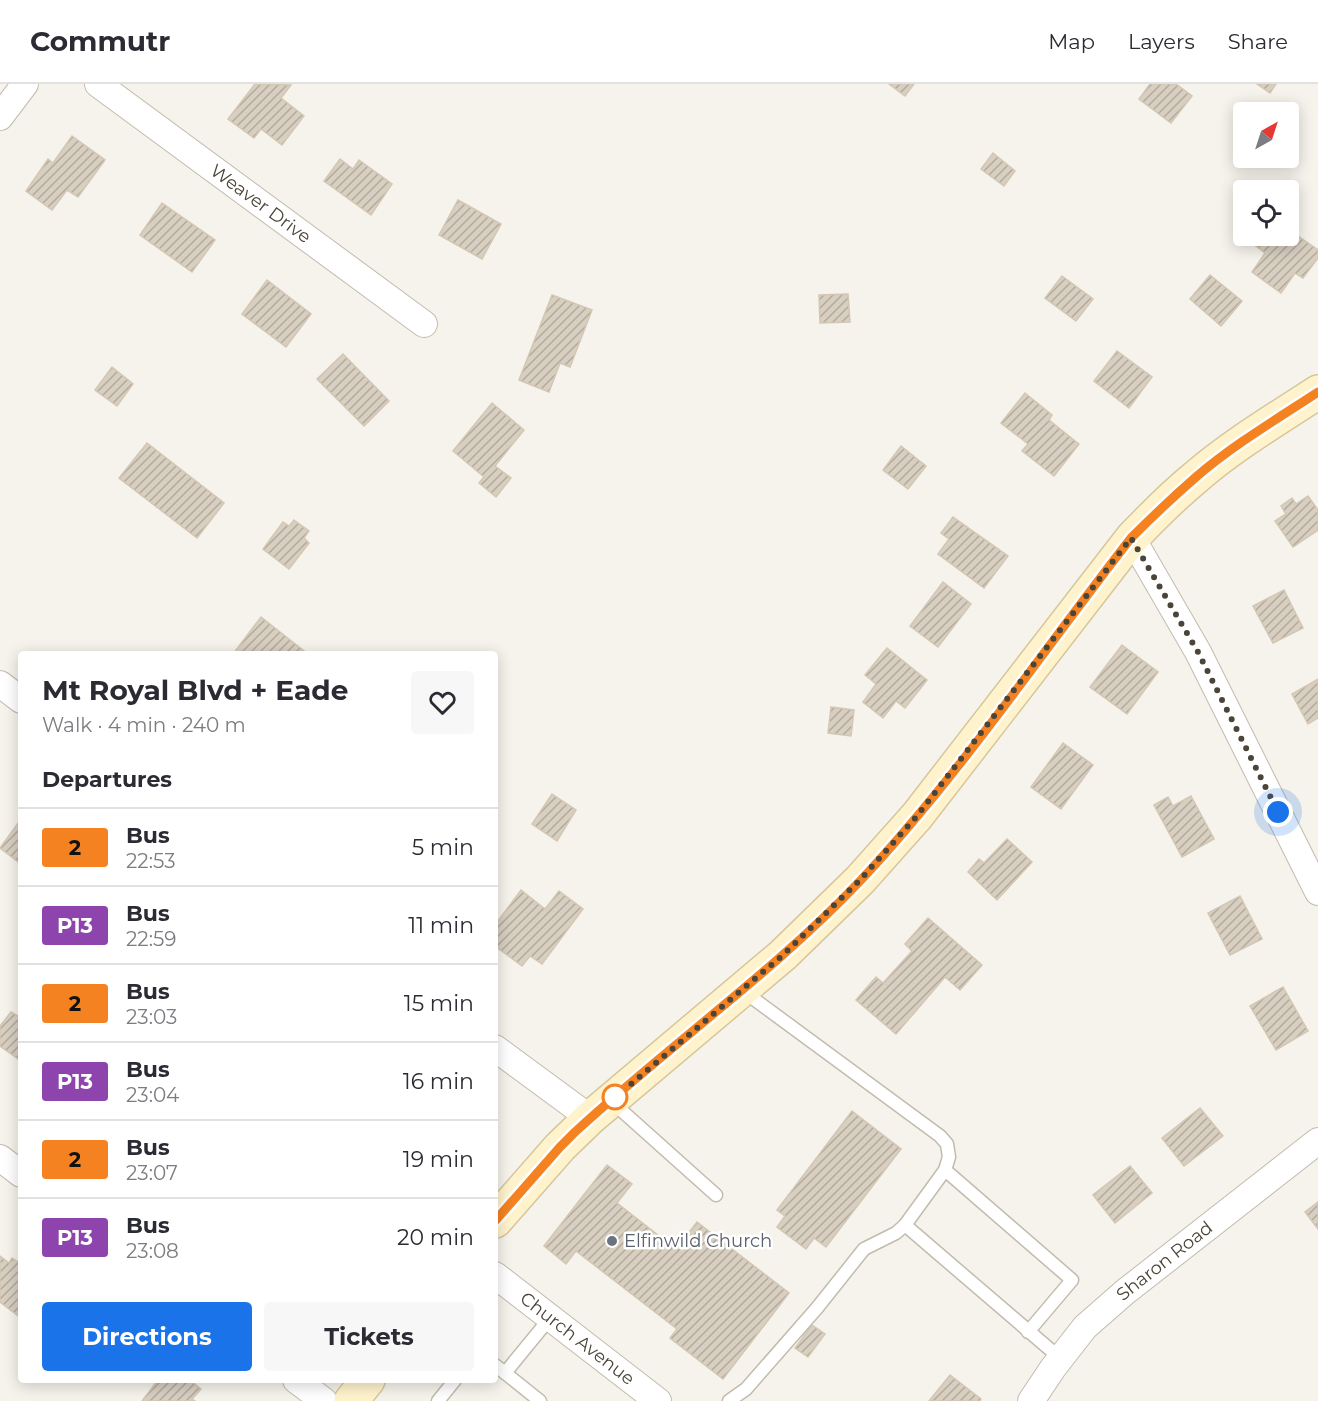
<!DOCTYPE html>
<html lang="en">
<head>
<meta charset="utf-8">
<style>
	:root { --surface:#fff; --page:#f7f7f7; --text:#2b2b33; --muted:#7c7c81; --line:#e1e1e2; --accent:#1a73e8 }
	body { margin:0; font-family:Montserrat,sans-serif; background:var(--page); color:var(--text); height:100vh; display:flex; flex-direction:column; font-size:22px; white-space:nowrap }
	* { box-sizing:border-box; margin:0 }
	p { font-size:20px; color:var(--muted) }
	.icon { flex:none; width:33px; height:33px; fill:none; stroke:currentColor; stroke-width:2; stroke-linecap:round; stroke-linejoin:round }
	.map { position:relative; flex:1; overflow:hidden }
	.drawer { position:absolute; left:18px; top:567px; width:480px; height:732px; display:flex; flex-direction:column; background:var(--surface); border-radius:6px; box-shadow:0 3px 15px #0003 }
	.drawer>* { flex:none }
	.badge { padding:0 12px; border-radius:4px; font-size:21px; line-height:39px }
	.needle { width:39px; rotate:39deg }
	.controls { position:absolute; left:1233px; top:18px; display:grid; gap:12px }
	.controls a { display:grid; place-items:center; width:66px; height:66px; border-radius:6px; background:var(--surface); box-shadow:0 3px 15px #0003; font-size:30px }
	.you { position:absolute; width:30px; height:30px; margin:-15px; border:4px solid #fff; border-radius:50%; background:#1a73e8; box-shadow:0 0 0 9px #1a73e833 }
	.map>.badge { position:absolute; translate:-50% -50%; box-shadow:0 0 0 3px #fff }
	h2 { padding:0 24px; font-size:22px; line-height:54px }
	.round { display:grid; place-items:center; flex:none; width:63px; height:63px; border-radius:6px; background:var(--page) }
	.summary { display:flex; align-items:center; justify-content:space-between; height:102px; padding:0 24px }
	h1 { font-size:28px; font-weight:700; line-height:45px }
	.button { display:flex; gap:12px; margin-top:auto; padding:12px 24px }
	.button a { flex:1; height:69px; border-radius:6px; background:var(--accent); color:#fff; font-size:24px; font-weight:700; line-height:69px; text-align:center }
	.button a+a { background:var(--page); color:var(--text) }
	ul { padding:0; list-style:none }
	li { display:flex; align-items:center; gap:18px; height:78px; padding:0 24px; border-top:2px solid var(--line) }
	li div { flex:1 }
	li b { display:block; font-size:22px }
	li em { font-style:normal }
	li .badge { min-width:66px; font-weight:700; text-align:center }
	header { display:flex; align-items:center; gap:36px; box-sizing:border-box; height:84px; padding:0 30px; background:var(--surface); border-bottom:2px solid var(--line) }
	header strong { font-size:28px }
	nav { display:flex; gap:33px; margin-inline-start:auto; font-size:21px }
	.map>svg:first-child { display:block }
</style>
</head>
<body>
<header>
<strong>Commutr</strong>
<nav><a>Map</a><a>Layers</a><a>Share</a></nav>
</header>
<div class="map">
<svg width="1318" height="1317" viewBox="0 0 1318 1317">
	<defs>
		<pattern id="building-hatch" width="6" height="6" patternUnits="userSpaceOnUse" patternTransform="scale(1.5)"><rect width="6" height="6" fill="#d8cfc1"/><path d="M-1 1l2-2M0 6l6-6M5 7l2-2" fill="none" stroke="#b1aa9e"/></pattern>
	</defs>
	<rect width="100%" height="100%" fill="#f6f3ec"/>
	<g fill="url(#building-hatch)" stroke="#d3c7b4" stroke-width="1.5">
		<polygon points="255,0 291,1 281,14 304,32 282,61 261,45 254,54 228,35"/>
		<polygon points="889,0 914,0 905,12"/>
		<polygon points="1150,0 1176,0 1192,12 1171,39 1139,15"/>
		<polygon points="1257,0 1276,0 1270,9"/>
		<polygon points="72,52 105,76 78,113 67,106 52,126 26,107 48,75 53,79"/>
		<polygon points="993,69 1015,87 1004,102 981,85"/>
		<polygon points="340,75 353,85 359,76 392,100 371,131 324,97"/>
		<polygon points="458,116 501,140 482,175 439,151"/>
		<polygon points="162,119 215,156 192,188 140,151"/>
		<polygon points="1288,145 1318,166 1318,174 1303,194 1295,189 1281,209 1252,188 1265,169 1252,159 1257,152 1288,152"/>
		<polygon points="1210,191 1242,217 1221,242 1190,215"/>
		<polygon points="1062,192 1093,215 1076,237 1045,214"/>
		<polygon points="267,196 311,230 286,263 242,230"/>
		<polygon points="848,210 850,238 820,239 819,211"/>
		<polygon points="552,211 592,226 570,283 560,279 549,308 519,296"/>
		<polygon points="1117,267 1152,293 1129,324 1094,297"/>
		<polygon points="343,270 389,317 364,342 317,295"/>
		<polygon points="112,283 133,300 117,322 95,306"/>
		<polygon points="1025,309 1052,331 1049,336 1079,360 1054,392 1022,367 1028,360 1001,339"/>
		<polygon points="492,319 524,346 495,382 511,394 496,413 479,399 484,393 453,367"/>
		<polygon points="147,359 224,419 197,454 119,394"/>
		<polygon points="901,362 926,382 908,405 883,386"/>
		<polygon points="1308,412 1318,426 1318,446 1293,463 1275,437 1286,430 1281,422 1292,414 1296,420"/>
		<polygon points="953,433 1008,472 984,504 938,470 949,455 941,449"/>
		<polygon points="294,436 309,447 304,454 309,459 289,485 263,465 283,438 289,442"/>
		<polygon points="943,498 971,520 938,563 910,542"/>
		<polygon points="1284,506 1303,544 1273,559 1253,522"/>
		<polygon points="261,533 308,570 233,570"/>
		<polygon points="1122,561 1158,588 1127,630 1090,603"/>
		<polygon points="887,564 927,596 905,624 896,617 883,634 863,618 876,600 865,591"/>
		<polygon points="1318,595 1318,634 1308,640 1292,610"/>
		<polygon points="831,623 854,626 851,652 828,649"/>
		<polygon points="1063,659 1093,681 1061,725 1031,703"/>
		<polygon points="552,710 576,726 557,757 532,740"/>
		<polygon points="1191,712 1214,755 1182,773 1154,721 1168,713 1173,722"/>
		<polygon points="21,735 21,780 0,764"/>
		<polygon points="1007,755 1032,778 997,816 968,788 979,775 984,779"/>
		<polygon points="521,806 545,825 559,807 583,825 542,880 530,872 522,882 495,862 495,841"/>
		<polygon points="1240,812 1262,855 1230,871 1208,829"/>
		<polygon points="928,834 982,881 960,906 945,893 896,950 856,916 876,893 883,899 912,867 905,860"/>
		<polygon points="1283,903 1308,947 1276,966 1250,922"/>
		<polygon points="11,928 21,934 21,977 0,962 0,942"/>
		<polygon points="1200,1024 1223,1052 1184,1082 1162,1054"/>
		<polygon points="852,1027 901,1065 826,1163 814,1154 806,1165 777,1143 785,1132 777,1126"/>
		<polygon points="607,1081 632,1100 617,1119 676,1165 697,1138 789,1209 723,1295 670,1254 677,1245 576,1167 566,1180 544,1162"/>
		<polygon points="1130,1082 1152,1109 1115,1139 1093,1111"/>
		<polygon points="1318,1118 1318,1145 1305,1128"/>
		<polygon points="0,1172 9,1179 12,1174 21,1180 21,1234 0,1218"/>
		<polygon points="812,1241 825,1250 808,1273 795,1264"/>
		<polygon points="950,1291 981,1315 980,1317 929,1317"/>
		<polygon points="158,1296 190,1296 201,1305 192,1315 195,1317 142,1317"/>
	</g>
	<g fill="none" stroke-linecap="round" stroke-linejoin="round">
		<defs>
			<g id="service">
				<polyline points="612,1018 716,1111"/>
				<polyline points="945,1086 1072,1196 1028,1248"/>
				<polyline points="905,1141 1060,1274"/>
				<polyline points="495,1281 540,1317"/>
				<polyline points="505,1289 550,1234"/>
				<polyline points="438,1317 455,1296"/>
				<polyline points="729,1317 746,1305 817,1224 864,1165 896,1149 905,1141 945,1086 949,1073 947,1060 940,1052 743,907"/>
			</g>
			<g id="minor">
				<path id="s1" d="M98,0L424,240"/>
				<polyline points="0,33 25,0"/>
				<polyline points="1132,454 1198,568 1318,808"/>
				<polyline points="0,600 21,616"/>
				<polyline points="495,964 590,1034"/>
				<polyline points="0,1074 21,1090"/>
				<path id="s2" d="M495,1191L658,1317"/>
				<polyline points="296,1296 324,1317"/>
				<path id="s3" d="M1031,1317L1053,1284L1085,1243L1125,1208L1318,1057"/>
			</g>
			<g id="secondary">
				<path d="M495,1137L560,1063L590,1034L783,871L860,796L917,732L1132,454C1152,433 1173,412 1196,393C1233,361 1277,335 1318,308"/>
				<polyline points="351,1317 368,1296"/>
			</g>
		</defs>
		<use href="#service" stroke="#c2bbae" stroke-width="15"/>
		<use href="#minor" stroke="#c2bbae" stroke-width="28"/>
		<use href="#secondary" stroke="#d6c79b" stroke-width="36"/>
		<use href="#service" stroke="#fff" stroke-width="12"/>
		<use href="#minor" stroke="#fff" stroke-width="26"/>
		<use href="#secondary" stroke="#fff3cd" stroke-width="33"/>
	</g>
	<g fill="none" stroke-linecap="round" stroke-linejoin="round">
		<defs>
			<path id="line" d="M495,1137L560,1063L575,1048C668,962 774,888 861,796C960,690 1042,568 1131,454C1152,433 1173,413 1196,393C1233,361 1277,335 1318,308"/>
		</defs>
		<use href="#line" stroke="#fff" stroke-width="14"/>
		<use href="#line" stroke="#f58220" stroke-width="9"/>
		<polyline stroke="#4b4439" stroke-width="6" stroke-dasharray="0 10.8" points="615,1013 611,1017 783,871 860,796 917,732 1131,454 1198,568 1278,728"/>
	</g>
	<circle fill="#fff" stroke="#f58220" stroke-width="3" cx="615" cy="1013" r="12"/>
	<circle fill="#6b7280" stroke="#fff" stroke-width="2" cx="612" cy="1157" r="6"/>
	<g text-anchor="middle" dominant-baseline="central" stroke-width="5" stroke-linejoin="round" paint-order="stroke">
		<g font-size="18" fill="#4b4439" stroke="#fff">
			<text stroke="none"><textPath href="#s1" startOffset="202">Weaver Drive</textPath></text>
			<text stroke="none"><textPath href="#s3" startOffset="195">Sharon Road</textPath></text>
			<text stroke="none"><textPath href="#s2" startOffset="104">Church Avenue</textPath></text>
		</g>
		<g font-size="18" fill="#5b616d" stroke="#fff" text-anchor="start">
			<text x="624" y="1157">Elfinwild Church</text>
		</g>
	</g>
</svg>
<div class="controls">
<a><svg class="needle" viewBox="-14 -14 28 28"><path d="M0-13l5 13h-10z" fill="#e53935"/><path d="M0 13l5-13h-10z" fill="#7c7c81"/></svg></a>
<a><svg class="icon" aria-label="locate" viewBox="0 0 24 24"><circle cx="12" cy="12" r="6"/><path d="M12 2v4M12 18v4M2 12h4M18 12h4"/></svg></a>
</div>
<div class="you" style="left:1278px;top:728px"></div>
<section class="drawer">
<div class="summary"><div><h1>Mt Royal Blvd + Eade</h1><p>Walk · 4 min · 240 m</p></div><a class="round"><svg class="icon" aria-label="heart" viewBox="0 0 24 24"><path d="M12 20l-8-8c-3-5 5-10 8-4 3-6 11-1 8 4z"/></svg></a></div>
<h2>Departures</h2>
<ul>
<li><span class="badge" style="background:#f58220;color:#111">2</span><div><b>Bus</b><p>22:53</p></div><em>5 min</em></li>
<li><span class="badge" style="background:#8e44ad;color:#fff">P13</span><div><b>Bus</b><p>22:59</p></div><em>11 min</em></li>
<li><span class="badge" style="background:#f58220;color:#111">2</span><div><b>Bus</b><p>23:03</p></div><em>15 min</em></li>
<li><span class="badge" style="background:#8e44ad;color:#fff">P13</span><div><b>Bus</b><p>23:04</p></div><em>16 min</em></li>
<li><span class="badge" style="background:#f58220;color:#111">2</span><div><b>Bus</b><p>23:07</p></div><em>19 min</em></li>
<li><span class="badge" style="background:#8e44ad;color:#fff">P13</span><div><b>Bus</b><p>23:08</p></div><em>20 min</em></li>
</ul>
<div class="button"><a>Directions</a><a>Tickets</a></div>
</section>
</div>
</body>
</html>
